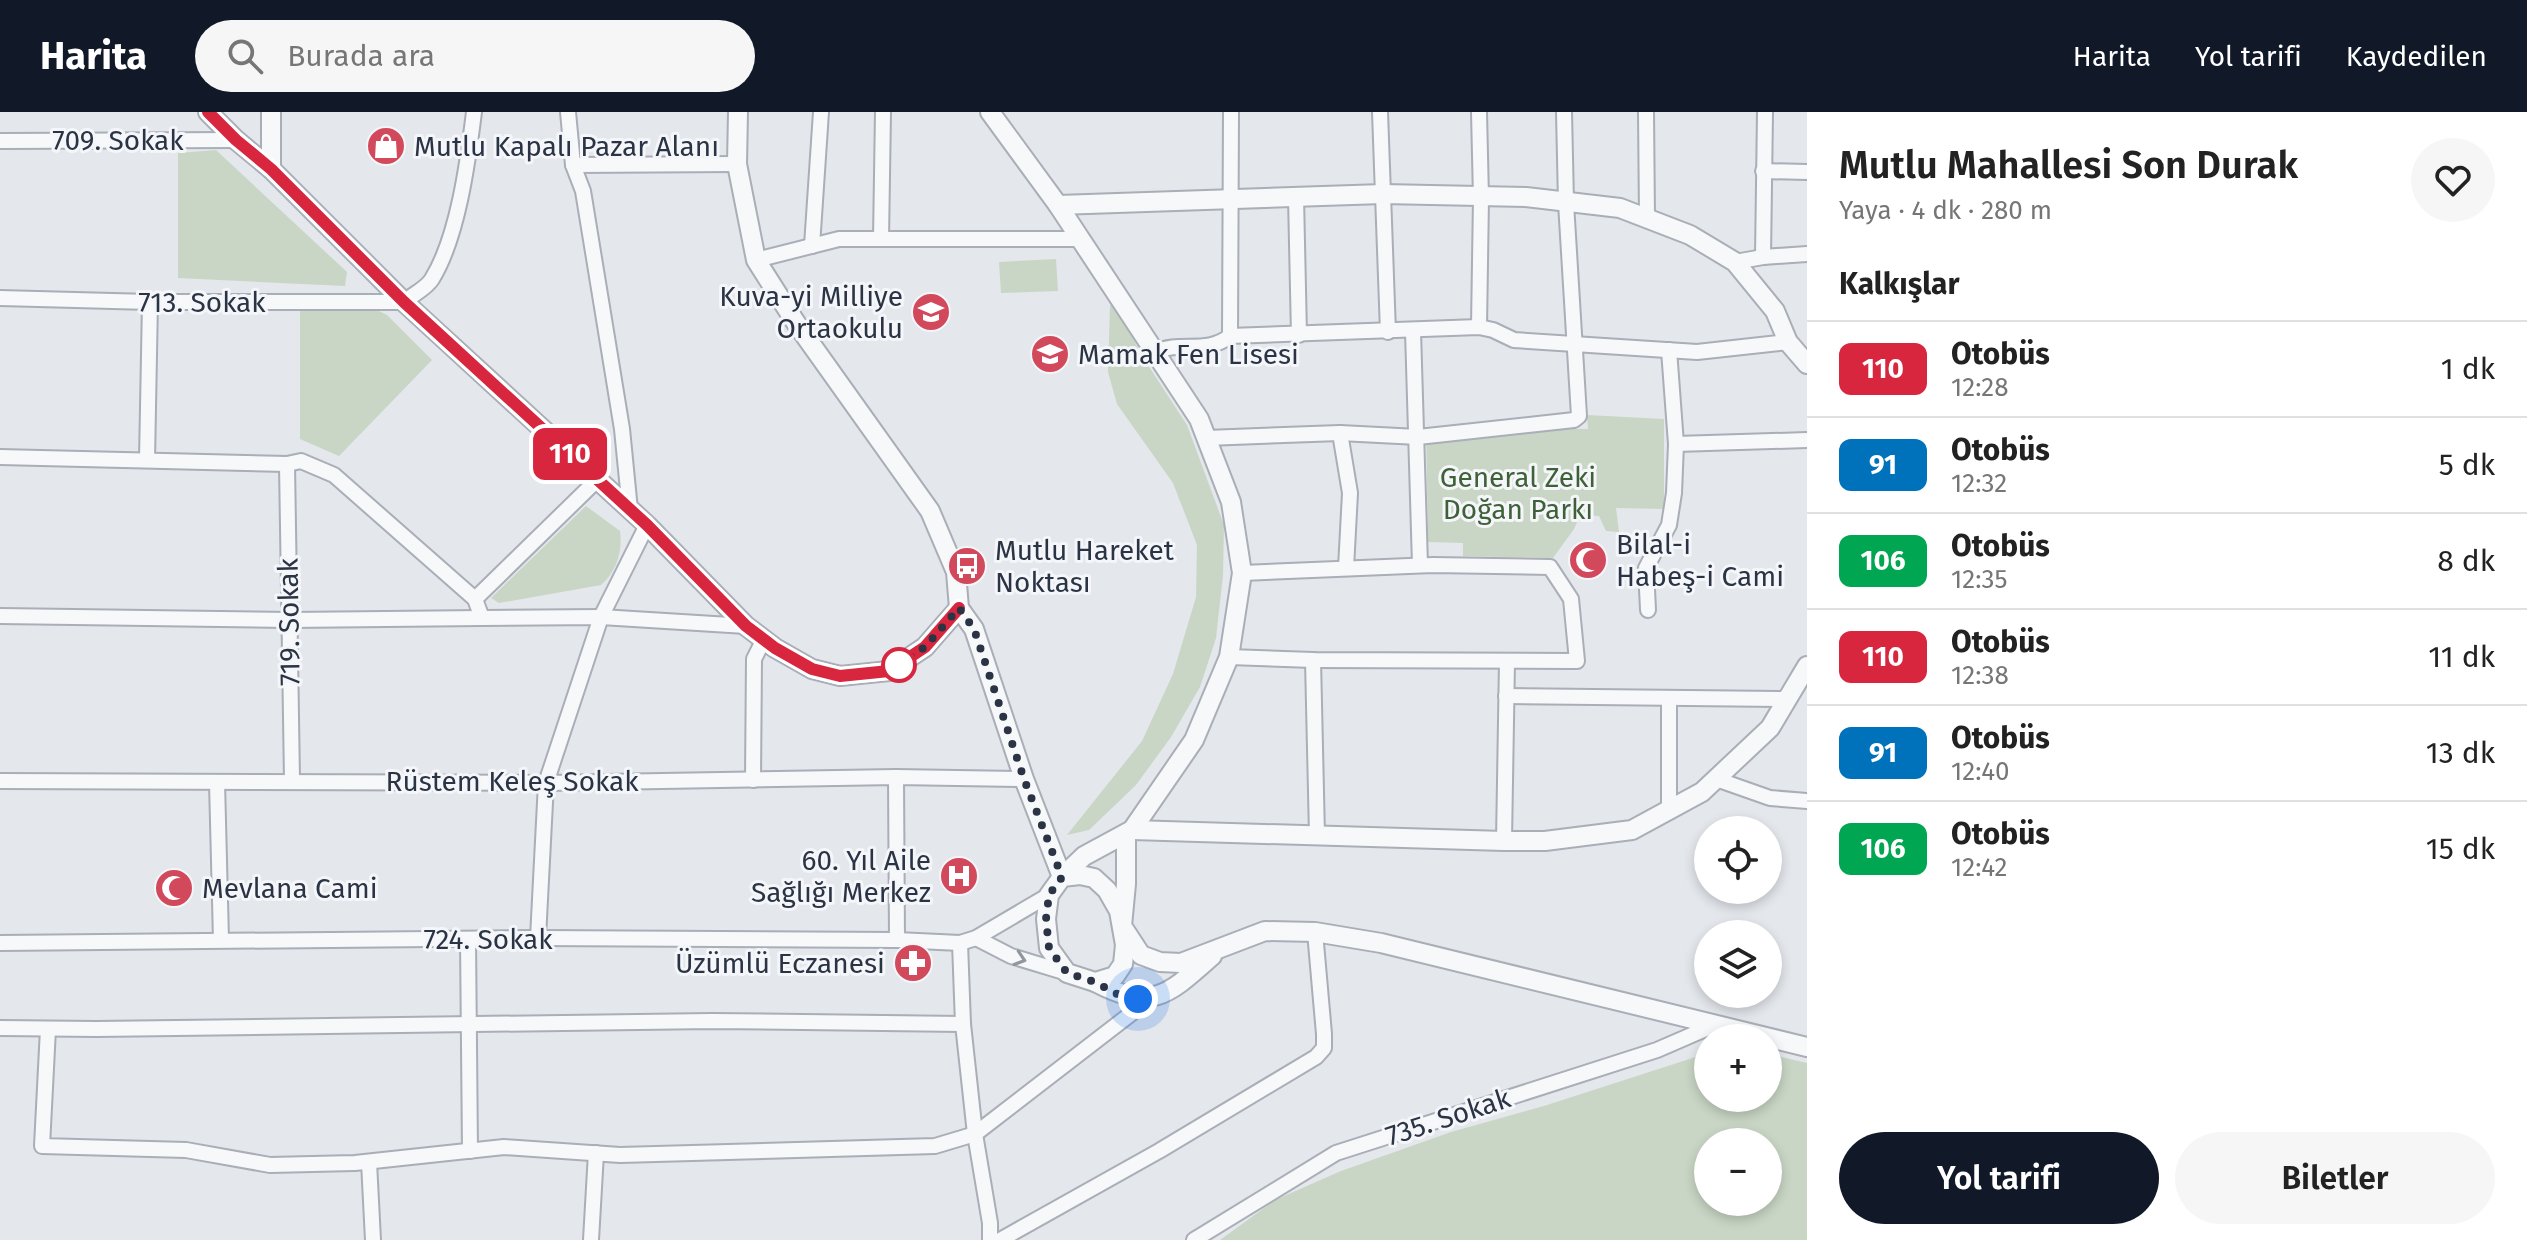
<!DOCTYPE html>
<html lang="tr">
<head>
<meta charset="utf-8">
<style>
	:root { --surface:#fff; --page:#f6f6f6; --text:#222; --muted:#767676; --line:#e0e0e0; --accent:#111827 }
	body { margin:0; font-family:"Fira Sans",sans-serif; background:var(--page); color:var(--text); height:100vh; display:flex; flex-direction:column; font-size:30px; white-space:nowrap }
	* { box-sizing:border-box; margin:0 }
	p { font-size:26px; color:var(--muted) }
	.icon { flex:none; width:44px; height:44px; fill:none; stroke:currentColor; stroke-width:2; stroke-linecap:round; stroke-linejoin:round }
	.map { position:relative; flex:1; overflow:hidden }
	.drawer { display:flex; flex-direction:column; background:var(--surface); width:720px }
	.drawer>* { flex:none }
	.badge { padding:0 16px; border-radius:12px; font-size:28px; line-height:52px }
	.fabs { position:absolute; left:1694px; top:704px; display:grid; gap:16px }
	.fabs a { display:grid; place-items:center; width:88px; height:88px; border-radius:50%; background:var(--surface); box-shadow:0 4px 12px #0003; font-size:40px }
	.you { position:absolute; width:40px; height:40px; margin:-20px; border:6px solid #fff; border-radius:50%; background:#1a73e8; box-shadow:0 0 0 12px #1a73e833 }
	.map>.badge { position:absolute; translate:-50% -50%; box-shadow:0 0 0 4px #fff }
	h2 { padding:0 32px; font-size:30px; line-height:72px }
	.round { display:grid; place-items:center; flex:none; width:84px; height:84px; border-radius:42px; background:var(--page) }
	.head { display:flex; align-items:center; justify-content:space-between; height:136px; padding:0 32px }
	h1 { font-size:38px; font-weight:600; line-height:60px }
	.action { display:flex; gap:16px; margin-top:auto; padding:16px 32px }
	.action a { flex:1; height:92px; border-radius:48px; background:var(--accent); color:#fff; font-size:32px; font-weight:600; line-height:92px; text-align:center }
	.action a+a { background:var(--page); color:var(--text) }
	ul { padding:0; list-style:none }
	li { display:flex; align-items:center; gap:24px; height:96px; padding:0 32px; border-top:2px solid var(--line) }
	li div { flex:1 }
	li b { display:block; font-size:30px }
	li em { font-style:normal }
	li .badge { min-width:88px; font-weight:700; text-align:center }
	header { display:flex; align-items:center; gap:48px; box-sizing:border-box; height:112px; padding:0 40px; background:var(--accent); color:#fff }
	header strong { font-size:38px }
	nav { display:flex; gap:44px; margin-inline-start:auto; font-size:28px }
	.search { width:560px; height:72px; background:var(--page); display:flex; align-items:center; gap:20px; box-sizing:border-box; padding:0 28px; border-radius:44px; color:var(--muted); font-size:30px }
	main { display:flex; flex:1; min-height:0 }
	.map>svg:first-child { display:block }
</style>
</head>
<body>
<header>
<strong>Harita</strong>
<div class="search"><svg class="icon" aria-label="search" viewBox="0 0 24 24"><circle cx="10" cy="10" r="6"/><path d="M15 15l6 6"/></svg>Burada ara</div>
<nav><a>Harita</a><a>Yol tarifi</a><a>Kaydedilen</a></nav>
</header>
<main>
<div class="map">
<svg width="1807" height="1128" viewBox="0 0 1807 1128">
	<rect width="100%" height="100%" fill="#e4e7ec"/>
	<g fill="#c9d6c5" fill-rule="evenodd">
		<polygon points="216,38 347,160 345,174 178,166 178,41"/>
		<polygon points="1056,147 1058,179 1001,181 999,150"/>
		<polygon points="1115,190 1142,244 1187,313 1224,413 1223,463 1216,526 1200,575 1171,625 1136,673 1089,718 1067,723 1142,629 1173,562 1196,485 1197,433 1173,371 1117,292 1108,260 1110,194"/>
		<polygon points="375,197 387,203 432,248 339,344 300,327 300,198"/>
		<polygon points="1587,303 1664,307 1664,397 1616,396 1619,420 1606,419 1599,404 1580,403 1574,417 1553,446 1463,444 1463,431 1428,430 1426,315 1588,317"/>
		<path d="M586,394L620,419C623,439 616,460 601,473L499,491L491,486Z"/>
		<path d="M1708,941V986H1768V942L1807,951V1128H1220L1275,1088L1341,1059L1451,1020L1544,994ZM1768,1030V1090H1708V1030Z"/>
	</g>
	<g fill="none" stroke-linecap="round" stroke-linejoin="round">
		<defs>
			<g id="minor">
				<polyline points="568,0 573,53 583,79 622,317 630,398"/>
				<polyline points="1231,0 1230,224 1479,215 1493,218 1514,228 1697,240 1788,230"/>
				<polyline points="1380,0 1388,220"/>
				<polyline points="1479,0 1481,86 1479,215"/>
				<polyline points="1646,0 1647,106"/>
				<polyline points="0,29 236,28"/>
				<polyline points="573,53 737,52"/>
				<polyline points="1763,59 1807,60"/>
				<polyline points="1296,85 1299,223"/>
				<polyline points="881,127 883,0"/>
				<polyline points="812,134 821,0"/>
				<polyline points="1763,145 1765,0"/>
				<polyline points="756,148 839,127 1080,127"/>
				<polyline points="1735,150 1763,145 1807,142"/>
				<path d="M0,186L150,190H404C412,183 427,176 432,167C458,125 468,49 474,0"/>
				<polyline points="1413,219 1420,453"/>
				<path d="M1155,240C1181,228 1206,243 1230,224"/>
				<polyline points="1340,321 1350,381 1346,456"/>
				<polyline points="1206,326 1340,321 1418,325 1574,308 1579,304 1566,91 1564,0"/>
				<polyline points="1676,332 1807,328"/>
				<polyline points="0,345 287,352 301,349 334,363 475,487 482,506 601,505 746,514"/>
				<polyline points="147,348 150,190"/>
				<polyline points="287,352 292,668"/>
				<polyline points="475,487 597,368"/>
				<polyline points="1648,498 1646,456 1669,413 1674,381 1676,332 1669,238"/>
				<polyline points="0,504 289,508 482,506"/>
				<polyline points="1229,545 1313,548 1577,549 1571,487 1550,455 1433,453 1242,461"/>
				<polyline points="1313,548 1317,724"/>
				<polyline points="1506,584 1787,587"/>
				<polyline points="1669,586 1669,698"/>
				<polyline points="896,665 897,828"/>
				<polyline points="1716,667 1770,686 1807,689"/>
				<polyline points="753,668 754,547 764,527"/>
				<polyline points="0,669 546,671 896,665 1024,667"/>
				<polyline points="217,670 221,828"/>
				<polyline points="1504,729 1507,549"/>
				<polyline points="538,826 546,671 601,505 647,413"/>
				<polyline points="976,826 1011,844 1067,861"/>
				<polyline points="468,827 470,1039"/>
				<polyline points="0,831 538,826 897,828 960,831 976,826 1049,783"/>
				<polyline points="963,912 975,1022 990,1111 990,1128"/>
				<polyline points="0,916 96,917 712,909 963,912 960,831"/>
				<polyline points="48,917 42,1034 186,1038 270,1053 355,1051 504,1035 620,1043 935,1034 975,1022 1154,884"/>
				<polyline points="369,1050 373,1128"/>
				<polyline points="591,1128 596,1041"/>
				<polyline points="1000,1128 1159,1039 1316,945 1324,936 1324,922 1315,820"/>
				<polyline points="1194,1128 1336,1041 1657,938 1717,912"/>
			</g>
			<g id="tertiary">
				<polyline points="208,0 236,28 271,57 404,190 647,413 746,514 775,536 812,557 840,564 889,559 925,535 959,496"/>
				<polyline points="271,0 271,57"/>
				<polyline points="738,0 737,52 756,148 796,211 930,399 956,460 959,496 974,517 1024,667 1062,765"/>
				<polyline points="990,0 1058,93 1199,307 1231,390 1242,461 1229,545 1194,628 1132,718 1084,744 1062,765 1049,783 1046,807 1049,836 1067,861 1095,870 1115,864 1123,852 1125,833 1119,799 1107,778 1094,766 1080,763 1062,765"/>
				<polyline points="1058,93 1383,82 1526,85 1620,96 1690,123 1735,150 1775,199 1788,230 1807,252"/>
				<polyline points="1132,718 1504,729 1545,729 1632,718 1702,680 1770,616 1807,554"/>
				<polyline points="1126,724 1126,772 1122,814 1141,843 1160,850 1181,851 1265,819 1315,820 1381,831 1807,935"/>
				<path d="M1095,870C1152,900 1168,883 1212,844"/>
			</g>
		</defs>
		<use href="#minor" stroke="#a9aeb7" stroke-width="18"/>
		<use href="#tertiary" stroke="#a9aeb7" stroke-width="22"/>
		<use href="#minor" stroke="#f7f8fa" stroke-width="14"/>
		<use href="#tertiary" stroke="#f7f8fa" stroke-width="18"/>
	</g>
	<defs><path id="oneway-chevron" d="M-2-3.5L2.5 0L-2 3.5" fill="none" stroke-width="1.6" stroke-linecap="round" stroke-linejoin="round" transform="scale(2)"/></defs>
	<use stroke="#9196a0" href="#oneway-chevron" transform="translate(1020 847) rotate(18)"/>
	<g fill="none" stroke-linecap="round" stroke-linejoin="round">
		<defs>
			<polyline id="line" points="208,0 236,28 271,57 404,190 647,413 746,514 775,536 812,557 840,564 889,559 925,535 959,496"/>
		</defs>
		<use href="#line" stroke="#fff" stroke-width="18"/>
		<use href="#line" stroke="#d7263d" stroke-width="12"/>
		<polyline stroke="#2b3445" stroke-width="8" stroke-dasharray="0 14.4" points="899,553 925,535 959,496 974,517 1024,667 1062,765 1049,783 1046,807 1049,836 1067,861 1095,870 1119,883 1138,887"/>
	</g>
	<defs>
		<symbol id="shop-disc" viewBox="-11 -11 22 22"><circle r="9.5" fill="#d1495b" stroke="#f4f6f9"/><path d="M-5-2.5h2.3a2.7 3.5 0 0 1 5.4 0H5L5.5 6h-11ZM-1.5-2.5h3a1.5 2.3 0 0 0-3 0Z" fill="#fff"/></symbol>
		<symbol id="school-disc" viewBox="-11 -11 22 22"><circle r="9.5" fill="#d1495b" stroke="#f4f6f9"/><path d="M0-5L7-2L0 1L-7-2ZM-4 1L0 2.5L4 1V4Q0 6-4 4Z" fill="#fff"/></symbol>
		<symbol id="mosque-disc" viewBox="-11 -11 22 22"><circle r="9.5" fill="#d1495b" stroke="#f4f6f9"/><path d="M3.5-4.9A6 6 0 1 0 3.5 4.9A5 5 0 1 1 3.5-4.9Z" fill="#fff"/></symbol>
		<symbol id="bus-disc" viewBox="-11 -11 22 22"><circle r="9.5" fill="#d1495b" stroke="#f4f6f9"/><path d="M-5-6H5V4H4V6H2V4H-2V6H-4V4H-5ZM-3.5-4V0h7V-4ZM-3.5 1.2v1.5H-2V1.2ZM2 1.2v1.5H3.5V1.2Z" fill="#fff"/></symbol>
		<symbol id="hospital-disc" viewBox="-11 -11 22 22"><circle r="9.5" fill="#d1495b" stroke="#f4f6f9"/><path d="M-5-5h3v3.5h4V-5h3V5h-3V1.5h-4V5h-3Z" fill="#fff"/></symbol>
		<symbol id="pharmacy-disc" viewBox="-11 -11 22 22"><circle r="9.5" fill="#d1495b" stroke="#f4f6f9"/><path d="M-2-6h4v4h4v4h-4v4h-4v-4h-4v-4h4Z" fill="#fff"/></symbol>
	</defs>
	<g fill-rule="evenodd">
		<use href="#shop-disc" x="364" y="12" width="44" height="44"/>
		<use href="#school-disc" x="909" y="178" width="44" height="44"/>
		<use href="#school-disc" x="1028" y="220" width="44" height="44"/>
		<use href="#mosque-disc" x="1566" y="426" width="44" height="44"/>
		<use href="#bus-disc" x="945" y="432" width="44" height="44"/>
		<use href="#hospital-disc" x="937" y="742" width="44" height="44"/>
		<use href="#mosque-disc" x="152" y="754" width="44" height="44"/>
		<use href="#pharmacy-disc" x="891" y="829" width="44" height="44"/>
	</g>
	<circle fill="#fff" stroke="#d7263d" stroke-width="4" cx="899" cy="553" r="16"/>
	<g text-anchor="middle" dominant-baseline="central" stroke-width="6" stroke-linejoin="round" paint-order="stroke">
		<g font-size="28" fill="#2b3445" stroke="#f4f6f9">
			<text x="118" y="28">709. Sokak</text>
			<text x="202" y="190">713. Sokak</text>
			<text transform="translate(289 510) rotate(-91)">719. Sokak</text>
			<text x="512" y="669">Rüstem Keleş Sokak</text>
			<text x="488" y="827">724. Sokak</text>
			<text transform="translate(1448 1005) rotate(-18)">735. Sokak</text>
		</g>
		<g font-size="28" fill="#2b3445" stroke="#f4f6f9" text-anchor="start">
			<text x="414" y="34">Mutlu Kapalı Pazar Alanı</text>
			<text x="903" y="184" text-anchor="end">Kuva-yi Milliye<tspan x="903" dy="32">Ortaokulu</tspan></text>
			<text x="1078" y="242">Mamak Fen Lisesi</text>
			<text x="1616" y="432">Bilal-i<tspan x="1616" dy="32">Habeş-i Cami</tspan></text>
			<text x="995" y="438">Mutlu Hareket<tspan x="995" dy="32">Noktası</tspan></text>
			<text x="931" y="748" text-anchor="end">60. Yıl Aile<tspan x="931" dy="32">Sağlığı Merkez</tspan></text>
			<text x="202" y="776">Mevlana Cami</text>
			<text x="885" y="851" text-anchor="end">Üzümlü Eczanesi</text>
		</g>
		<g font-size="28" fill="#3f6138" stroke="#f4f6f9">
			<text x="1518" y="365">General Zeki<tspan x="1518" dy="32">Doğan Parkı</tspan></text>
		</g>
	</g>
</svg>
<div class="fabs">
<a><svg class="icon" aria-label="locate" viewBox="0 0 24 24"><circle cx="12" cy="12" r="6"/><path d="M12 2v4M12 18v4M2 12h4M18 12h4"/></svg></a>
<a><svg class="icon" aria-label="layers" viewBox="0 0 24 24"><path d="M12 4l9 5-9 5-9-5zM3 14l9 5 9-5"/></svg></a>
<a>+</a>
<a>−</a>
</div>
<div class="you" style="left:1138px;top:887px"></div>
<b class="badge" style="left:570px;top:342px;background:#d7263d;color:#fff">110</b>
</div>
<section class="drawer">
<div class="head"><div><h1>Mutlu Mahallesi Son Durak</h1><p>Yaya · 4 dk · 280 m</p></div><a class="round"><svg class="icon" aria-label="heart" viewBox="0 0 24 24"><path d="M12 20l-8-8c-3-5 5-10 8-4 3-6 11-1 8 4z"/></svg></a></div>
<h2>Kalkışlar</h2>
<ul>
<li><span class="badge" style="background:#d7263d;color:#fff">110</span><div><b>Otobüs</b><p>12:28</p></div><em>1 dk</em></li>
<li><span class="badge" style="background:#0072bc;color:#fff">91</span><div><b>Otobüs</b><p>12:32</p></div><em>5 dk</em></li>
<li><span class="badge" style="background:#00a651;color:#fff">106</span><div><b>Otobüs</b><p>12:35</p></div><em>8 dk</em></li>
<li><span class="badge" style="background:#d7263d;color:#fff">110</span><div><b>Otobüs</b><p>12:38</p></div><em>11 dk</em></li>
<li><span class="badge" style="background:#0072bc;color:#fff">91</span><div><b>Otobüs</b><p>12:40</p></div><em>13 dk</em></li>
<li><span class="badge" style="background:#00a651;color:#fff">106</span><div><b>Otobüs</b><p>12:42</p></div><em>15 dk</em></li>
</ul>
<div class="action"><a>Yol tarifi</a><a>Biletler</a></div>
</section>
</main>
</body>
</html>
